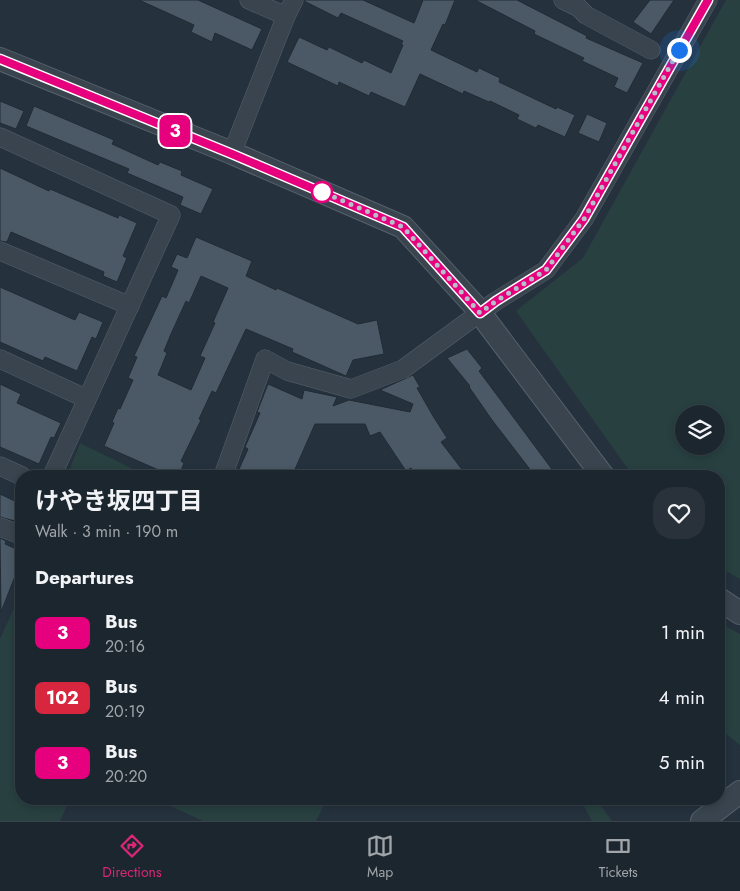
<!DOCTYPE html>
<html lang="en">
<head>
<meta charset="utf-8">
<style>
	:root { --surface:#1c262e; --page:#29323a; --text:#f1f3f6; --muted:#a0a5aa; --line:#3a434a; --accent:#db2777 }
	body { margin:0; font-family:Jost,"Noto Sans JP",sans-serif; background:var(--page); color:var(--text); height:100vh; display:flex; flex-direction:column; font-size:19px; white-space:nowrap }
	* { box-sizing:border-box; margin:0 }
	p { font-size:16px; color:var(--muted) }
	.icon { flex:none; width:28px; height:28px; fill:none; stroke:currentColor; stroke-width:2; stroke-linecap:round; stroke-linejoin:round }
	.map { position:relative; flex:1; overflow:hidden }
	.drawer { position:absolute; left:15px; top:470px; width:710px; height:335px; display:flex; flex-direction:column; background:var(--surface); border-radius:20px; box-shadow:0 2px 8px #0003,0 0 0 1px var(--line) }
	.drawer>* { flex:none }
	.badge { padding:0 10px; border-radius:8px; font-size:18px; line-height:32px }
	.tools { position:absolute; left:675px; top:405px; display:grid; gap:10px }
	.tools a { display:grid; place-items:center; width:50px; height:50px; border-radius:50%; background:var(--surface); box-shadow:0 2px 8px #0003,0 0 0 1px var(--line); font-size:25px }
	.you { position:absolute; width:25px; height:25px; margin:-12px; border:4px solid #fff; border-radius:50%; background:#1a73e8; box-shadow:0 0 0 8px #1a73e833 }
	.map>.badge { position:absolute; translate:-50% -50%; box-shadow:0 0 0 2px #fff }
	h2 { padding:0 20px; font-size:19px; line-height:45px }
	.round { display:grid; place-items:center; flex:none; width:52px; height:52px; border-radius:20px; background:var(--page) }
	.head { display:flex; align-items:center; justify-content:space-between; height:85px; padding:0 20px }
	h1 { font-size:24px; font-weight:700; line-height:38px }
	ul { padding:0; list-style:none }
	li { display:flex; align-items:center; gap:15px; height:65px; padding:0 20px }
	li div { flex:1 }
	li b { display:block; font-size:19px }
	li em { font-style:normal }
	li .badge { min-width:55px; font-weight:700; text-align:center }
	.tab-bar { display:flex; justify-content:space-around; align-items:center; height:70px; border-top:1px solid var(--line); background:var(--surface); font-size:14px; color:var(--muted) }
	.tab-bar a { display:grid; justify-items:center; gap:2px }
	.tab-bar .active { color:var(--accent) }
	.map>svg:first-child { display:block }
</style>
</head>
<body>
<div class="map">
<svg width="740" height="821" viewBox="0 0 740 821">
	<rect width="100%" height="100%" fill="#25323e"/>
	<g fill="#284040" fill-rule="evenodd">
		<path d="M726,0H740V579L719,567V476H633L516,311L583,258ZM684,414H716V446H684Z"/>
		<polygon points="80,443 147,476 67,476"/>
		<polygon points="21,593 21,799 70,799 60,821 0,821 0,639"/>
		<polygon points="719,623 740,634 740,745 719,728"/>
		<polygon points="155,799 327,799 316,821 203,821"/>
		<polygon points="576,799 596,799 612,821 592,821 584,806"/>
	</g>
	<g fill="#4b5967" stroke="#202b35" fill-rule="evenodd">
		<polygon points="139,0 198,0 262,29 252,50 215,33 212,42 191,32 194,25"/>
		<polygon points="305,0 363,0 414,23 423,0 455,0 445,25 443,24 431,50 477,72 479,68 500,78 499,82 556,109 557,107 575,115 565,137 538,125 536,128 517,119 519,115 490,101 489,102 464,91 463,94 420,74 405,107 371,92 369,96 339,82 338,86 287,62 299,37 327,50 329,47 362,63 364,60 391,73 403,45 401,44 403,41 341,13 338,18 304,1"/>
		<polygon points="475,0 517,0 587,36 586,38 643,63 627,93 614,87 618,78 582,61 584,58 534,34 535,31"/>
		<polygon points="650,0 674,0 651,34 633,22"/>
		<polygon points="0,101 24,111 16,129 0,123"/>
		<polygon points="34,106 114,140 112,144 158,165 160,162 182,171 181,175 213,189 201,214 180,205 183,197 127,173 129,169 26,126"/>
		<polygon points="587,114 607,123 599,142 578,133"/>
		<polygon points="0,168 49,191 50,189 118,218 119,215 137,223 123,256 127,258 117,282 103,276 104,272 11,232 7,242 0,241"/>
		<path d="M196,237L252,261L246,276L276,290L277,288L358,324L377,320L384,354L353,360L346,376L292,352L293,349L246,329L216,393L212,391L199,419L201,420L181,461L184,463L179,476H172L104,446L114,423L112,422L118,408L120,409L133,380L128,378L137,357L134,356L162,296L166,298L178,270L171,267L177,254L187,258ZM201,276L228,288L213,322L215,323L200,356L205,358L191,390L158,375L167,353L164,351L171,334L186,301L189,303Z"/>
		<polygon points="0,287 75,320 79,312 103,322 96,339 92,337 77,371 45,357 43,361 0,342"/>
		<polygon points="467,349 482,368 479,371 557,476 535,476 492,420 469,387 470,386 447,358"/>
		<polygon points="413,375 420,387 417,388 433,416 447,438 441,442 467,476 417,476 411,468 406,471 380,432 370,436 365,424 315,424 292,476 236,476 248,449 245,447 260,413 257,412 268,384 302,399 304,390 337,397 333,406 349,400 410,412 413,404 380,390"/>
		<polygon points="0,384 21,394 17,403 61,423 54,438 51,437 39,464 0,447"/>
		<polygon points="0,494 21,504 15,521 0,517"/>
		<polygon points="0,538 6,541 5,544 21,551 21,561 1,612"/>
	</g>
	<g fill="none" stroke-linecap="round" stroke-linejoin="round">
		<defs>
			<g id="minor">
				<polyline points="249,0 286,16"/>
				<polyline points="563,0 579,8 586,15 651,50"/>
				<polyline points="0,137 171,215 52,476"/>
				<polyline points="232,153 286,16 294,0"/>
				<polyline points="0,251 130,306"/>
				<polyline points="0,359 87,399"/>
				<polyline points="0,466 22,476"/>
				<polyline points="223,476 265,359 287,371 351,389 403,369 496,301 546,270 584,219 708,0"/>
				<polyline points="0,527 21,535"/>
			</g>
			<g id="tertiary">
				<polyline points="0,59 232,153 403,227 474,305 603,476"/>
				<polyline points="719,599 740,613"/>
				<polyline points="702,821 740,792"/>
			</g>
		</defs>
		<use href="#minor" stroke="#57616c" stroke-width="19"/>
		<use href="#tertiary" stroke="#57616c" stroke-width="24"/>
		<use href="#minor" stroke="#39444e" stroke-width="18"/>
		<use href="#tertiary" stroke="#39444e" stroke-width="22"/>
	</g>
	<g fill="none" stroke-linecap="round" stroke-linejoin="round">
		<defs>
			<polyline id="line" points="0,59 232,154 403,227 480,313 496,301 546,270 584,219 708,0"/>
		</defs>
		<use href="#line" stroke="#fff" stroke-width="11"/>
		<use href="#line" stroke="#e6007e" stroke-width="8"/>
		<polyline stroke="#b5bec9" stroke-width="5" stroke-dasharray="0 9" points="322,192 320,191 403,227 480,313 496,301 546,270 584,219 679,50"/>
	</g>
	<circle fill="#fff" stroke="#e6007e" stroke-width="2.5" cx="322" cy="192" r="10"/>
</svg>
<div class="tools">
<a><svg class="icon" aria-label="layers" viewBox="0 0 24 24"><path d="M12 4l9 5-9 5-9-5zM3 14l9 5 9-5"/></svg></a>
</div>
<div class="you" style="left:679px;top:50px"></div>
<b class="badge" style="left:175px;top:131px;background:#e6007e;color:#fff">3</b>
<section class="drawer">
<div class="head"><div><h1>けやき坂四丁目</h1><p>Walk · 3 min · 190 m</p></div><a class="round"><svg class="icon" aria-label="heart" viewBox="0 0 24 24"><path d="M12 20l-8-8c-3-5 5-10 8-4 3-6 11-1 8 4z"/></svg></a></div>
<h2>Departures</h2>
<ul>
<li><span class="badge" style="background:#e6007e;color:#fff">3</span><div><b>Bus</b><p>20:16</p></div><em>1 min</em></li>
<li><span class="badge" style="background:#d7263d;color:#fff">102</span><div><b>Bus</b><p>20:19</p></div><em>4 min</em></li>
<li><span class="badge" style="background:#e6007e;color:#fff">3</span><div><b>Bus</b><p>20:20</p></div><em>5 min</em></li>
</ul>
</section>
</div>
<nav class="tab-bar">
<a class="active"><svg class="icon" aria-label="directions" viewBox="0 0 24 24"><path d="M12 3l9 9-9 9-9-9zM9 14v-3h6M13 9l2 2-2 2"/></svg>Directions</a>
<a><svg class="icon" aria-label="map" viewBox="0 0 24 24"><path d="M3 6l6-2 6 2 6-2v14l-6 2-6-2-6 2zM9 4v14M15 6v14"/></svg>Map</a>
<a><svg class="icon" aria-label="tickets" viewBox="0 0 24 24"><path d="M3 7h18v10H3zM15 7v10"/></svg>Tickets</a>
</nav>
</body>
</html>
